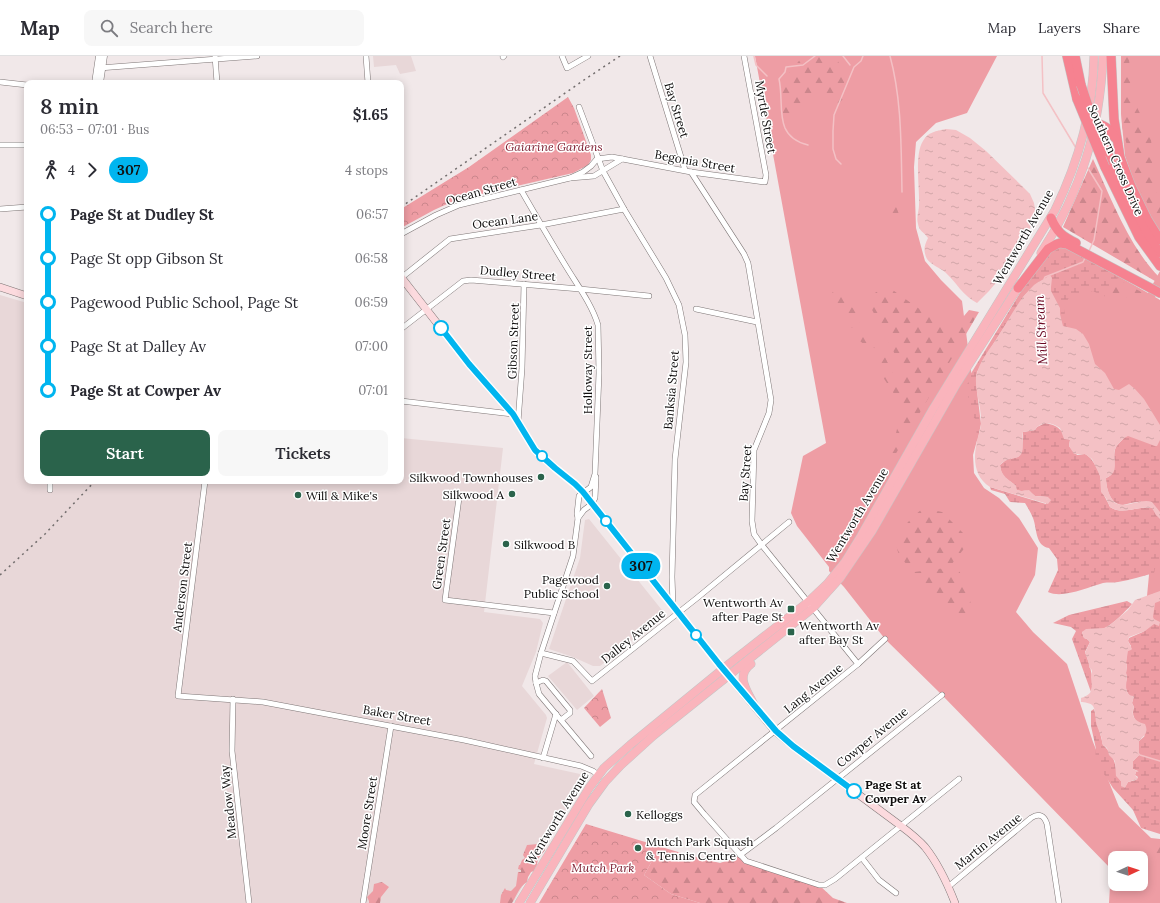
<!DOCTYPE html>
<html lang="en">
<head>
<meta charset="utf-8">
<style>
	:root { --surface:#fff; --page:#f7f7f7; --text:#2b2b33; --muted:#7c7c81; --line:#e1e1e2; --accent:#2a634b }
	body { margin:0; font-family:Lora,serif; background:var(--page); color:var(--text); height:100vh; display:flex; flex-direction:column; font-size:15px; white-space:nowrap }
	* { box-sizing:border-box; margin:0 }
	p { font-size:13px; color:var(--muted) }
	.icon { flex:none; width:22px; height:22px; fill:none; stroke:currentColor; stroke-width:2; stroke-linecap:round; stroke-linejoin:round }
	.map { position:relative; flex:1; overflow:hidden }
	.sheet { position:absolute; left:24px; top:24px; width:380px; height:404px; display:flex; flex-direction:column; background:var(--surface); border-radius:8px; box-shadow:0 2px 10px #0003 }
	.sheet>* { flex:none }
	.badge { padding:0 8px; border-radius:13px; font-size:14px; line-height:26px }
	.needle { width:26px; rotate:87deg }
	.tools { position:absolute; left:1108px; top:795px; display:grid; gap:8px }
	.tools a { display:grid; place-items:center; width:40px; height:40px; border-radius:8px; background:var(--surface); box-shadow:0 2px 10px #0003; font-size:20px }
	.map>.badge { position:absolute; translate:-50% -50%; box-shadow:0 0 0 2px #fff }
	.legs { display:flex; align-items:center; gap:6px; height:44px; padding:0 16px; font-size:13px }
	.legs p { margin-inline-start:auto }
	.head { display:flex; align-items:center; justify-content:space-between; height:68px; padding:0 16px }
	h1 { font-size:22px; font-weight:600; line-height:30px }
	.primary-button { display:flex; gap:8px; margin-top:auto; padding:8px 16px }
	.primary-button a { flex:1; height:46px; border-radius:8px; background:var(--accent); color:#fff; font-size:16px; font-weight:600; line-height:46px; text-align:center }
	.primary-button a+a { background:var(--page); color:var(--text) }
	ul { padding:0 16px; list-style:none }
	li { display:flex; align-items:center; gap:14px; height:44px; font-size:15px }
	li i { display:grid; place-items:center; width:6px; height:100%; margin:0 5px; background:currentColor }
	li i::after { content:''; width:10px; height:10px; margin:-5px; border:3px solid; border-radius:50%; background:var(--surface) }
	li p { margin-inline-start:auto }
	li:first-child i { background:linear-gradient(#0000 50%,currentColor 0) }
	li:last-child i { background:linear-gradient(currentColor 50%,#0000 0) }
	header { display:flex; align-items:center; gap:24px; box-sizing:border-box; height:56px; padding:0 20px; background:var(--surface); border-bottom:1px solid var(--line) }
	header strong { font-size:19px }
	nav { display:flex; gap:22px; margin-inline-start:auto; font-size:14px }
	.search { width:280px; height:36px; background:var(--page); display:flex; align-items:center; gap:10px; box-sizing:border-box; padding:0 14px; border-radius:8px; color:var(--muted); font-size:15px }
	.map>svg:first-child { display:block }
</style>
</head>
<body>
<header>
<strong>Map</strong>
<div class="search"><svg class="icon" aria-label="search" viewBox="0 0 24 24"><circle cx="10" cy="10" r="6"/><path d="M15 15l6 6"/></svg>Search here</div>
<nav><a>Map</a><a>Layers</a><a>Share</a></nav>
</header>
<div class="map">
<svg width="1160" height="847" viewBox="0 0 1160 847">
	<defs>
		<pattern id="forest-firs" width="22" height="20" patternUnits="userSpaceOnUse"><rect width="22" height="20" fill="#ee9da4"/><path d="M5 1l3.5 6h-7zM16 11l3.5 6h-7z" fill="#cb868c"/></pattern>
		<pattern id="wetland-marsh" width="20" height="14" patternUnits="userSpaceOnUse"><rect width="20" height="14" fill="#ee9da4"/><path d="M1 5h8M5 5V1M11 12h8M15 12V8" fill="none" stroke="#cb868c"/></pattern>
		<pattern id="park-crowns" width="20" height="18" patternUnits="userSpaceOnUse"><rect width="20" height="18" fill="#ee9da4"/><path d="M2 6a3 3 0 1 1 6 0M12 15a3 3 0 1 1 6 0" fill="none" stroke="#cb868c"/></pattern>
		<pattern id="water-ripples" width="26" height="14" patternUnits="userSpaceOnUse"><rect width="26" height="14" fill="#f4c1c5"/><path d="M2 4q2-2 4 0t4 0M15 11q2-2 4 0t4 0" fill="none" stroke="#d0a5a8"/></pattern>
	</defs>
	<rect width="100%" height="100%" fill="#f1e8e9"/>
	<g fill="#e8d7d8">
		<polygon points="373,0 411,0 416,15 400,18 396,9 374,11"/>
		<polygon points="0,239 27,247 27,425 401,425 401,382 503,392 484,556 540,563 543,567 536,596 522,630 546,659 547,662 534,708 580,718 583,725 513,847 0,847"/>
		<polygon points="589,463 665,558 600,610 593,610 573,601 549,593 580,502 585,464"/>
		<polygon points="567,606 594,640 577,654 548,620"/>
	</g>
	<g fill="#ee9da4" fill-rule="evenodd">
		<path d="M755,0H997L967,57L936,67L916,86L914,111L916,172L925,205L941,224L962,245L979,377L973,399L974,417L984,432L999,442L1019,462L1038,492L1035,519L1016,556L1033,576L1067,608L1093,686L1119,751L1151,782L1160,783V847H1109L1111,813L942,639L885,583L844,531L829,515V511L797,470L791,457L803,400L826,387ZM1115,802H1141V828H1115Z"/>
		<polygon points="1121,0 1160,0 1160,176 1149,159 1134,127 1125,100 1121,58"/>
		<polygon points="1061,191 1095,207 1148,237 1160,215 1160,233 1155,241 1160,244 1160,752 1137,645 1153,477 1152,445 1092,318 1033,227"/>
	</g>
	<g fill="url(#forest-firs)">
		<polygon points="803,0 836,0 843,18 846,40 833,53 814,35 796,54 785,72 781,41 783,24"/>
		<polygon points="1122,0 1129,0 1131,39 1151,80 1153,125 1160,149 1160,171 1138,130 1122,71 1121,33"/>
		<path d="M1093,103C1111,142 1129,191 1160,222V228L1063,171Z"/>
		<polygon points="896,150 901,164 898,171 893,171 889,162 891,151"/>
		<polygon points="1066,196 1149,240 1136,239 1114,244 1094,229 1073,240 1052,225 1020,238"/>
		<polygon points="887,230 928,259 953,273 969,254 979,256 888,411 897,373 906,356 877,312 885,301 897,326 905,318 866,242"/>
		<polygon points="835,232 839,235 846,249 856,253 860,270 850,272 830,241"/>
		<path d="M857,277C866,277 873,281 878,288L877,293L872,291L870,287L868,286L865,289L856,282Z"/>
		<path d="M923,452L942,456L966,480L967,489L951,509L910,511C883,489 902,470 923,452Z"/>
		<path d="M954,511C964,515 975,549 969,558L956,563L928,536L913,525L914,516Z"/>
		<path d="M538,788L544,791L545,794L538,803L537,809L534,815L531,816L528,821L527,826C519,831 517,839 512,847H500L501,839L505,832L506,834L511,835L516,830L518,816H521V814L518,813L519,809H520L522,804L525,802L523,799L527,789Z"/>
		<polygon points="1154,789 1160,791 1160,808 1149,800"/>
		<polygon points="688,799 720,807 740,800 819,829 833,842 847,847 700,847 671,838 644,819 652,805"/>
		<polygon points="382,826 389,831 381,841 380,847 369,847 369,845 367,841 373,835 374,828"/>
	</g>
	<g fill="url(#wetland-marsh)">
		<polygon points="1061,189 1071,193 1119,222 1111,225 1104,241 1093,235 1069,241 1064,253 1067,271 1064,271 1062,269 1059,249 1051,235 1052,221 1048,220 1036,228 1024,240 985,301 977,316 976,323 978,344 981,368 977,386 976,364 970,357 967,328 969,326 967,324 1023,232 1052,193"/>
		<path d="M1045,367C1061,370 1059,374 1070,384L1069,390L1077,399L1085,398C1092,401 1101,417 1101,425C1101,429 1101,433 1103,437C1105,442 1108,446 1110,451C1123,460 1138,449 1152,452L1156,459L1160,463V504L1157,505L1154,517C1142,520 1130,524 1118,526C1113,527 1108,526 1103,527C1088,531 1063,543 1048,536L1058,514L1057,503L1049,492C1035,490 1037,472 1033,462C1031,457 1028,452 1025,447L1010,446L1005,438L991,434L990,431L1046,448L1048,441L1035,440C1024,431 1028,437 1016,434V430C1008,423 1001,422 1000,409L1007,403L1018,401L1022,396L1023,376L1035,374L1037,371Z"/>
		<path d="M1128,380L1155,390L1160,397V456L1157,451C1152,449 1147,446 1142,446C1136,445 1129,448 1123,449C1110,449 1106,432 1106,422C1120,416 1111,401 1116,391C1119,386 1124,382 1128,380Z"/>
		<path d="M1127,545L1132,548C1127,554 1112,569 1105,572C1100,574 1089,574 1082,576L1084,582L1087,583L1090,586L1085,596C1089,606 1095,624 1091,636L1072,583L1076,575L1071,571L1053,567L1069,559Z"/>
		<polygon points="1160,545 1160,566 1154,563 1153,561 1155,547"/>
		<path d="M1154,568L1159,570L1160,568L1159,644L1160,648V778L1141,772L1133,754L1113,732L1095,704L1096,693L1091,670V655L1094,653L1103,689C1112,697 1117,708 1116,719L1121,725V730L1125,731L1128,726L1136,724L1138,721L1135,719L1136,716L1138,715L1133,713V705L1139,699V685L1146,679L1147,673L1140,667L1137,666C1133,661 1132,657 1134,651L1132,647L1134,640H1130C1125,635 1125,628 1127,622L1126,617L1127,609L1126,607L1127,595L1129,594L1131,590L1128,585L1129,582L1145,575Z"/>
	</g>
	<g fill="url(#park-crowns)">
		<polygon points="568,41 574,52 591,99 591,104 588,109 573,117 456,144 434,154 401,172 401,153 469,111"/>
		<polygon points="602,633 611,662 600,671 584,652"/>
		<polygon points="586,768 688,799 652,805 644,819 671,838 700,847 539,847"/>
	</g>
	<g fill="url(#water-ripples)">
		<path d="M946,73L956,74L970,82L986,95L1022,130L1030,138L1034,147L1036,159L1029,174L999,223L989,235L977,247C963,240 956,226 945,216C940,212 930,208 927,203C923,195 924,190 928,182C924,176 919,175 918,168C916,162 919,155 919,149C920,133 914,99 923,85C928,76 936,75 946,73Z"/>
		<path d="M1050,219L1052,222L1051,231V235L1060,252V258L1063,270L1076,273L1083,278L1089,288L1095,308L1105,317L1114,333L1119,334L1129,328L1135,333L1144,343L1160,369V384L1157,390H1155L1128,380C1124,382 1119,386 1116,391C1110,402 1122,416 1106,422C1106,431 1109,440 1115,447C1127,453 1140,442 1152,446L1160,456V463L1156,459L1152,452C1138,449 1123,460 1110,451L1106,442L1101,436L1100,420L1092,403L1085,398H1074L1069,390L1070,384L1064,383L1060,372C1052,367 1045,365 1037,371L1035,374L1023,376C1021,383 1024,390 1022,396C1020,405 1007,400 1000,409C1001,421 1009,423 1016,430L1017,434L1021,435L1029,434L1035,440L1048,441L1051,444L1048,448L990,431C974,421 973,403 977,385C978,379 981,373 981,367C982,352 975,337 976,322C978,306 991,292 999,279C1010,262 1019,243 1034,229C1039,225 1045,223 1050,219Z"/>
		<path d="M1160,535V545L1155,547L1153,561L1154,563L1160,566L1159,570L1154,568L1145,575L1129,581L1128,585L1132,593L1131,594L1128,595L1126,607L1127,609L1126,617L1127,622C1126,629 1124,640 1134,640L1132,647L1134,651C1130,661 1136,666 1145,668C1149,677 1144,679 1139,685V699L1133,705V713L1139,716H1136L1135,719L1138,723L1128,726L1125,732L1121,730V725L1116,720L1115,705L1109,699L1107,692L1102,688C1103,680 1097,673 1096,666C1095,661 1096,655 1093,650C1091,647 1084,646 1081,646V642C1094,638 1092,633 1091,621C1091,619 1092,617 1092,615C1090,609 1089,615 1089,609C1088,605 1087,601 1085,597L1090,586L1087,583L1084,582L1082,576L1086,573L1104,572L1110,569L1128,554L1135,544Z"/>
	</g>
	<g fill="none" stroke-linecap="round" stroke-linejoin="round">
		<g stroke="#f4c1c5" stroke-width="1.5">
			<polyline points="754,0 756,9 767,20"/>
			<polyline points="843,0 850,9"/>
			<path d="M890,0C902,44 901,91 902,136"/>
			<polyline points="1042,0 1043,37 1076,92"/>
			<path d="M808,89C772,80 785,49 779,23L785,16L786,11L803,9L815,0"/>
			<polyline points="841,108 836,103 833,93 833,75 834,59 854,11 861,5 863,0"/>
			<polyline points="1086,109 1102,135 1094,184 1089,195"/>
			<polyline points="1044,223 1045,221 1083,206 1085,202"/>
			<polyline points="1138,697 1140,699 1160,705"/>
		</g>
		<defs>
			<g id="minor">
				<polyline points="215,0 217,27"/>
				<polyline points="366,0 368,27"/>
				<polyline points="562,0 567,12 588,0"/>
				<polyline points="650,0 685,114"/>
				<polyline points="503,1 504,0"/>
				<polyline points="99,12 257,0"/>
				<polyline points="0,26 27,29"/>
				<polyline points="579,51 603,115 624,153 666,222 679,249 685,279 686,306 675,403 672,521 673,549"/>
				<polyline points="0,89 27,89"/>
				<polyline points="691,116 744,198 748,207 771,344 769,357 754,394 752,465 754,478 761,488 858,608"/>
				<polyline points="570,122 583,116 591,110 597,103 612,101 691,116 765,126 766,119 744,0"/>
				<path d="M521,134C536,160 551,186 567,212C578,230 592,249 598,269L599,317L595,418L591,431L579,440L577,458L578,462L573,500L541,597L535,620L536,627L539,638L591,700"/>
				<polyline points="0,153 27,151"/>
				<polyline points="401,178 436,159 459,149 570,122 594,120 622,103"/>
				<polyline points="401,222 450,183 541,169 624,153"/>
				<polyline points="696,253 757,266"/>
				<polyline points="401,273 463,225 471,224 580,233 649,240"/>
				<polyline points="401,345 513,358"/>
				<polyline points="518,366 522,312 524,228"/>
				<polyline points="205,425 178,640 263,646 464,684 581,710 593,715 598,719"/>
				<polyline points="50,434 50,425"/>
				<polyline points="459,442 445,544 554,557"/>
				<polyline points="578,462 584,454 592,448 595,442 596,421"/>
				<polyline points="885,583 858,608 695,739 694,746 704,758 746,805 819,829 825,829 835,823 959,723"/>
				<polyline points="541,597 573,605 592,625 697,542 789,466"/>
				<polyline points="536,627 543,624 546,625 570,654 570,657 561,664"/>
				<polyline points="233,643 232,695 249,847"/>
				<polyline points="543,702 556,658"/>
				<polyline points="740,799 776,772 942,639"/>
				<polyline points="862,802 879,824 896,837"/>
				<path d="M948,831L1031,762C1039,757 1044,759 1047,768L1059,847"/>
				<polyline points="363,847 391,670"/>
			</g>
			<g id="tertiary">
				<polyline points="95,27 99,0"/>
				<polyline points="100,27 104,0"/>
			</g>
			<g id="secondary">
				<path d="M401,221L469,308L513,358L535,394L555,412L575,428L583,436L719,608L775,675L793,690L901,770C909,776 918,783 925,791C937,806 948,829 955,847"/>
				<polyline points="0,231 27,240"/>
			</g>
			<g id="primary">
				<path d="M1041,197C1081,135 1100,74 1103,0"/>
				<path d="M751,608C735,620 747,634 754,649"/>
				<path d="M519,847L589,732L604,712L630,689L729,608L808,546L827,528L845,506L861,480L933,353L1055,154C1078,107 1093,53 1094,0"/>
				<polyline points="530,847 589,748 605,726 621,709 653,680 813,552 840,522 872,475 957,327 1021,227"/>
			</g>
			<g id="motorway">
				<polyline points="1067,0 1077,43"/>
				<polyline points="1075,0 1081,29"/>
				<polyline points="1111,0 1114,63 1120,101 1131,130 1147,163 1160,184"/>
				<path d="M1096,67C1106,70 1110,73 1115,82"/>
				<path d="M1107,96C1122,131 1137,166 1160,197"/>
				<polyline points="1105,111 1139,181 1160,210"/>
				<path d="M1051,162C1057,176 1062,180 1076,187"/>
				<polyline points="1018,232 1048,193 1057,188 1060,187 1067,188 1160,237"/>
			</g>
		</defs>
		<use href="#minor" stroke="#7e7676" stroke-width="6"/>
		<use href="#tertiary" stroke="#7e7676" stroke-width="7"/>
		<use href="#secondary" stroke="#7e7676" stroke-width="8"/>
		<use href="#primary" stroke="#c5c5c5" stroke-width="9"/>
		<use href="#motorway" stroke="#c5c5c5" stroke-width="10"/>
		<use href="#minor" stroke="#fff" stroke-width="5"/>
		<use href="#tertiary" stroke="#fff" stroke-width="6"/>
		<use href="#secondary" stroke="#fcdade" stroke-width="7"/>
		<use href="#primary" stroke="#fab4bc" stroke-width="8"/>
		<use href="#motorway" stroke="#f68290" stroke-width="9"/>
		<g stroke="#726d6d" stroke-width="1.5" stroke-dasharray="2 4" stroke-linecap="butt">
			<polyline points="401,151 584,24 620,0"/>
			<polyline points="0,519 45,478 95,425"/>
		</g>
		<defs>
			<g id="motorway-bridge">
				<polyline points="1081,29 1090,56 1107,96"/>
				<polyline points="1077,43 1105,111"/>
			</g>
		</defs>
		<use href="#motorway-bridge" stroke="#c5c5c5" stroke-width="10" stroke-linecap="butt"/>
		<use href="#motorway-bridge" stroke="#f68290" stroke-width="9"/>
	</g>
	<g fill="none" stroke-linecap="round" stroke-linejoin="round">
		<defs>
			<polyline id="line-1" points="441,272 469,308 513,358 535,394 555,412 575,428 583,436 719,608 776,675 793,690 854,735"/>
		</defs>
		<use href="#line-1" stroke="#fff" stroke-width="9"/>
		<use href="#line-1" stroke="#00b5ef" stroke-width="6"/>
	</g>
	<g fill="#fff" stroke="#00b5ef" stroke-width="2">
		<circle cx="441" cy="272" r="7"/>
		<circle cx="542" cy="400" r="5"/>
		<circle cx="606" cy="465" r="5"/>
		<circle cx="696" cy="579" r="5"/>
		<circle cx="854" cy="735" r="7"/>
	</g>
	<g fill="#2a634b" stroke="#fff" stroke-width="1.5">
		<circle cx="541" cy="421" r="4"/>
		<circle cx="512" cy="438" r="4"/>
		<circle cx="298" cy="439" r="4"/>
		<circle cx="506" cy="488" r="4"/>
		<circle cx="607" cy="530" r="4"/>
		<rect x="787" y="549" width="8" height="8" rx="2"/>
		<rect x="787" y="572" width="8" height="8" rx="2"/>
		<circle cx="628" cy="758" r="4"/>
		<circle cx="638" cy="792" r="4"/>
	</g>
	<g text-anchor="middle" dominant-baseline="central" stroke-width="3" stroke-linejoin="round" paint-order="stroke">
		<g font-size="12" fill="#0f0d0d" stroke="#fff">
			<text transform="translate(677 54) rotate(73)">Bay Street</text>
			<text transform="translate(766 61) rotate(80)">Myrtle Street</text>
			<text transform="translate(1116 104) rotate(66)">Southern Cross Drive</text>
			<text transform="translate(695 105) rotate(10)">Begonia Street</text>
			<text transform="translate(481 135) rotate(-16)">Ocean Street</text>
			<text transform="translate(505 164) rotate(-8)">Ocean Lane</text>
			<text transform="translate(1023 181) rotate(-60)">Wentworth Avenue</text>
			<text transform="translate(518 217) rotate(5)">Dudley Street</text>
			<text transform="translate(513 285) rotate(-88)">Gibson Street</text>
			<text transform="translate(587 314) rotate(-90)">Holloway Street</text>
			<text transform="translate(671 334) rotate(-85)">Banksia Street</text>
			<text transform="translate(745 417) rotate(-86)">Bay Street</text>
			<text transform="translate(857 459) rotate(-59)">Wentworth Avenue</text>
			<text transform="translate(441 498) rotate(-82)">Green Street</text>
			<text transform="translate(182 531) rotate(-83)">Anderson Street</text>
			<text transform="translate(633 580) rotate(-39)">Dalley Avenue</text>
			<text transform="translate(813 632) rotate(-39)">Lang Avenue</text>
			<text transform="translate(397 659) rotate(10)">Baker Street</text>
			<text transform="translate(872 681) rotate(-39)">Cowper Avenue</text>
			<text transform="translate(228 746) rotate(-96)">Meadow Way</text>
			<text transform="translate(367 757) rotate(-81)">Moore Street</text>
			<text transform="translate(557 762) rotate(-58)">Wentworth Avenue</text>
			<text transform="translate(988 785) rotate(-39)">Martin Avenue</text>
		</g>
		<g font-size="12" font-style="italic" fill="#7f2033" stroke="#fff">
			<text x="554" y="90">Gaiarine Gardens</text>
			<text x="603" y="811">Mutch Park</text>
		</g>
		<g font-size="12" fill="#0f0d0d" stroke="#fff" text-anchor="start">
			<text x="533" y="421" text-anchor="end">Silkwood Townhouses</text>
			<text x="504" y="438" text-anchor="end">Silkwood A</text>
			<text x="306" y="439">Will &amp; Mike's</text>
			<text x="514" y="488">Silkwood B</text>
			<text x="599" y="523" text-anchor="end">Pagewood<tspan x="599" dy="14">Public School</tspan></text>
			<text x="783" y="546" text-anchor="end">Wentworth Av<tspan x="783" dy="14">after Page St</tspan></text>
			<text x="799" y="569">Wentworth Av<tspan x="799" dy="14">after Bay St</tspan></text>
			<text x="636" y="758">Kelloggs</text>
			<text x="646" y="785">Mutch Park Squash<tspan x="646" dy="14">&amp; Tennis Centre</tspan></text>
		</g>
		<g font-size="12" font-weight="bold" fill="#0f0d0d" stroke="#fff" text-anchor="start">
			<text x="865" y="728">Page St at<tspan x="865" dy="14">Cowper Av</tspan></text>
		</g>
		<g font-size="13" font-style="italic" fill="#6a0722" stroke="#fff">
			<text transform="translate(1041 274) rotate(-93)">Mill Stream</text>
		</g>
	</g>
</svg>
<div class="tools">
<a><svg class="needle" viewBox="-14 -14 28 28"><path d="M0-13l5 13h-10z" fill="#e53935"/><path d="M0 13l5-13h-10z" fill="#7c7c81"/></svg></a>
</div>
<b class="badge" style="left:641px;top:510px;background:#00b5ef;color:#111">307</b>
<section class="sheet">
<div class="head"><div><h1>8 min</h1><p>06:53 – 07:01 · Bus</p></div><b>$1.65</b></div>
<div class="legs"><svg class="icon" aria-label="walk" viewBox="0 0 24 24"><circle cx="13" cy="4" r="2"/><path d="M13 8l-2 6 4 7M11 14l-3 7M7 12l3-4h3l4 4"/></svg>4<svg class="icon" aria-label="forward" viewBox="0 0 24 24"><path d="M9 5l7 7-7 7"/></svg><b class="badge" style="background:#00b5ef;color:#111">307</b><p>4 stops</p></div>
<ul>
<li><i style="color:#00b5ef"></i><b>Page St at Dudley St</b><p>06:57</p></li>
<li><i style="color:#00b5ef"></i><span>Page St opp Gibson St</span><p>06:58</p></li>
<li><i style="color:#00b5ef"></i><span>Pagewood Public School, Page St</span><p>06:59</p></li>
<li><i style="color:#00b5ef"></i><span>Page St at Dalley Av</span><p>07:00</p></li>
<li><i style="color:#00b5ef"></i><b>Page St at Cowper Av</b><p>07:01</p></li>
</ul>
<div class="primary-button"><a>Start</a><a>Tickets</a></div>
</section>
</div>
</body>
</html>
